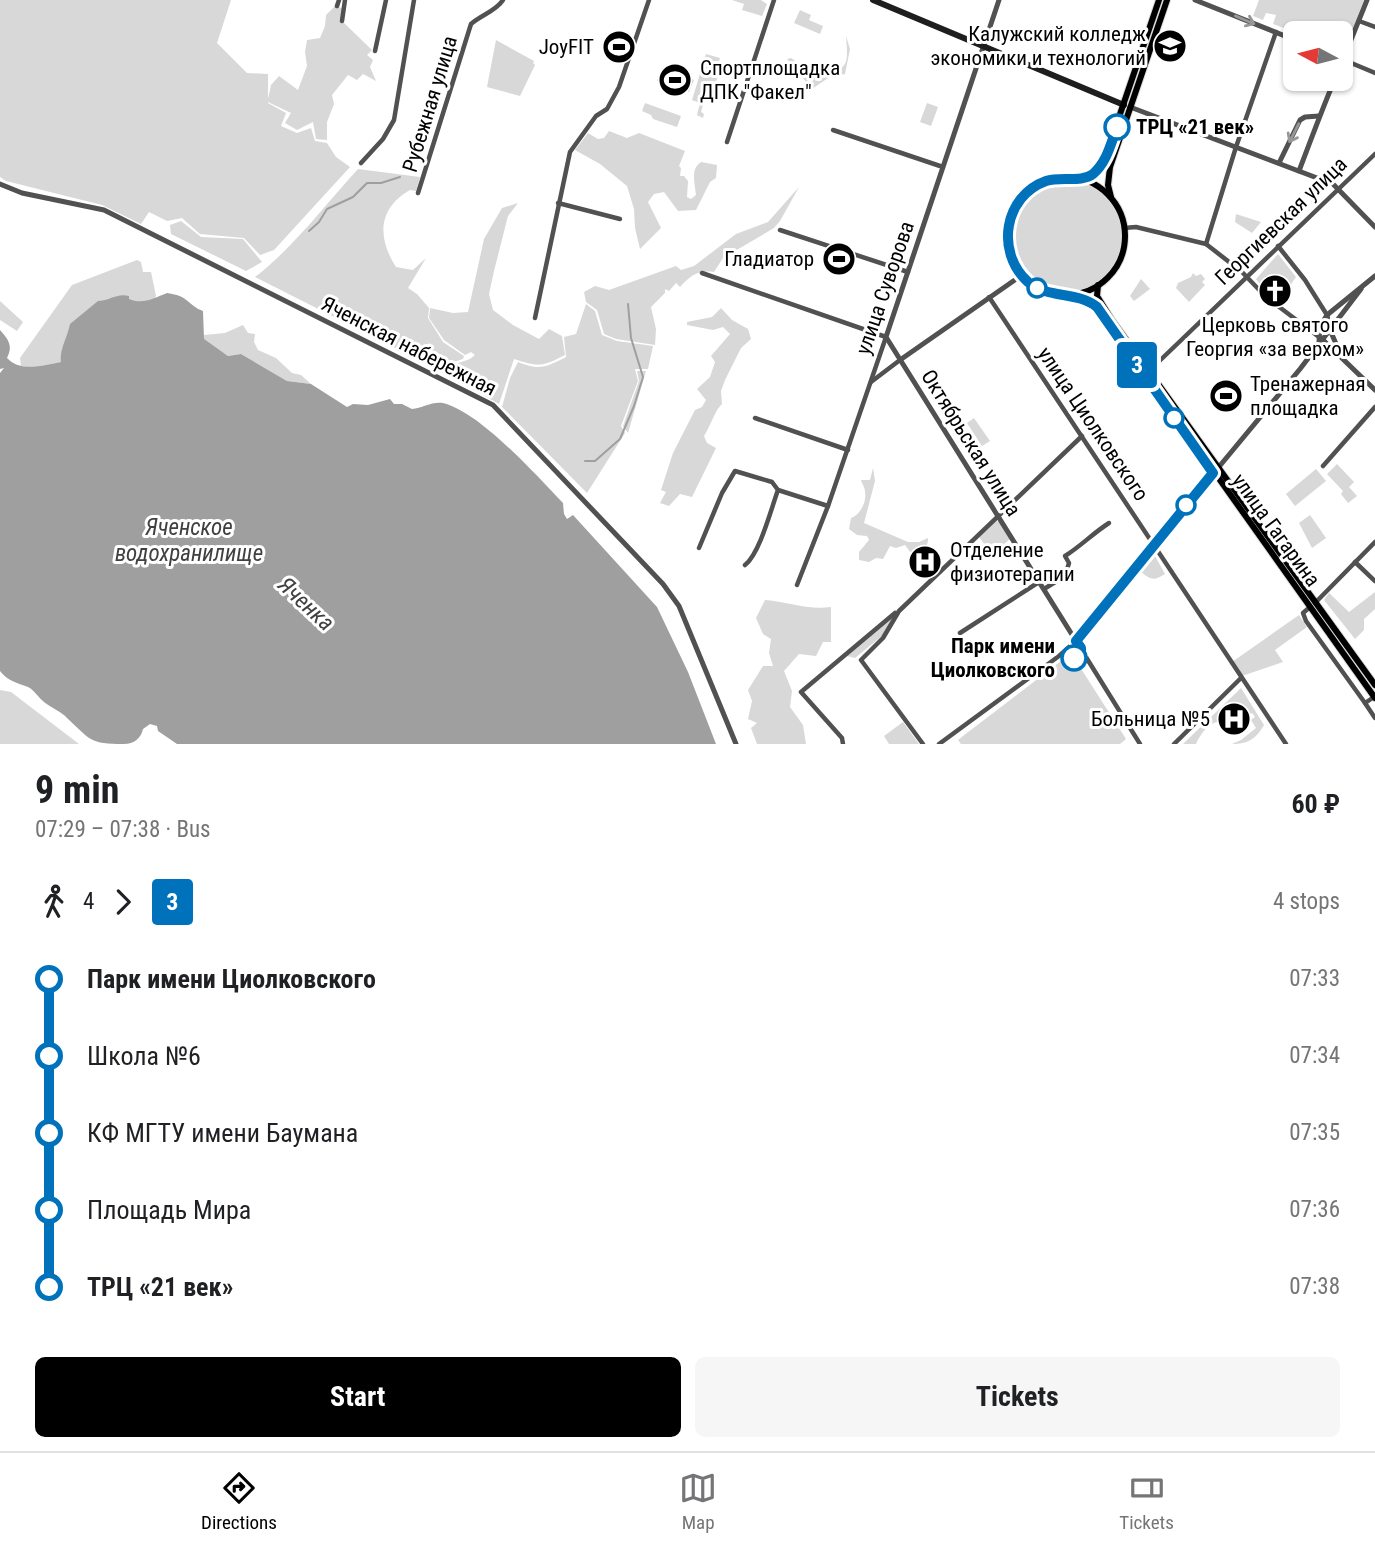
<!DOCTYPE html>
<html lang="en">
<head>
<meta charset="utf-8">
<style>
	:root { --surface:#fff; --page:#f6f6f6; --text:#202124; --muted:#757577; --line:#e0e0e0; --accent:#000 }
	body { margin:0; font-family:"Roboto Condensed",sans-serif; background:var(--page); color:var(--text); height:100vh; display:flex; flex-direction:column; font-size:26px; white-space:nowrap }
	* { box-sizing:border-box; margin:0 }
	p { font-size:23px; color:var(--muted) }
	.icon { flex:none; width:38px; height:38px; fill:none; stroke:currentColor; stroke-width:2; stroke-linecap:round; stroke-linejoin:round }
	.map { position:relative; height:744px; overflow:hidden }
	.side { display:flex; flex-direction:column; background:var(--surface); flex:1 }
	.side>* { flex:none }
	.badge { padding:0 14px; border-radius:5px; font-size:24px; line-height:46px }
	.needle { width:46px; rotate:277deg }
	.controls { position:absolute; left:1283px; top:21px; display:grid; gap:14px }
	.controls a { display:grid; place-items:center; width:70px; height:70px; border-radius:10px; background:var(--surface); box-shadow:0 2px 5px #0004; font-size:35px }
	.map>.badge { position:absolute; translate:-50% -50%; box-shadow:0 0 0 4px #fff }
	.legs { display:flex; align-items:center; gap:10px; height:77px; padding:0 35px; font-size:23px }
	.legs p { margin-inline-start:auto }
	.headline { display:flex; align-items:center; justify-content:space-between; height:119px; padding:0 35px }
	h1 { font-size:38px; font-weight:700; line-height:52px }
	.action { display:flex; gap:14px; margin-top:auto; padding:14px 35px }
	.action a { flex:1; height:80px; border-radius:10px; background:var(--accent); color:#fff; font-size:28px; font-weight:700; line-height:80px; text-align:center }
	.action a+a { background:var(--page); color:var(--text) }
	ul { padding:0 35px; list-style:none }
	li { display:flex; align-items:center; gap:24px; height:77px; font-size:26px }
	li i { display:grid; place-items:center; width:10px; height:100%; margin:0 9px; background:currentColor }
	li i::after { content:''; width:18px; height:18px; margin:-9px; border:5px solid; border-radius:50%; background:var(--surface) }
	li p { margin-inline-start:auto }
	li:first-child i { background:linear-gradient(#0000 50%,currentColor 0) }
	li:last-child i { background:linear-gradient(currentColor 50%,#0000 0) }
	.menu { display:flex; justify-content:space-around; align-items:center; height:98px; border-top:2px solid var(--line); background:var(--surface); font-size:19px; color:var(--muted) }
	.menu a { display:grid; justify-items:center; gap:4px }
	.menu .selected { color:var(--accent) }
	.map>svg:first-child { display:block }
</style>
</head>
<body>
<div class="map">
<svg width="1375" height="744" viewBox="0 0 1375 744">
	<rect width="100%" height="100%" fill="#fff"/>
	<g fill="#d8d8d8">
		<polygon points="0,0 231,0 217,43 247,73 268,74 268,99 271,85 279,76 298,90 307,66 305,52 307,40 320,38 325,26 326,15 335,6 345,9 343,22 372,50 367,55 373,60 370,67 376,81 363,74 357,80 348,75 332,95 334,104 327,122 327,140 316,139 313,122 297,130 285,123 291,113 268,102 268,103 286,113 281,126 297,133 311,128 315,141 327,143 336,157 350,167 274,250 260,255 244,238 200,234 182,218 167,221 149,212 141,224 102,205 6,181 0,177"/>
		<polygon points="732,0 761,0 767,4 762,16 742,10 744,4"/>
		<polygon points="1259,0 1364,0 1344,50 1341,51 1340,33 1297,33 1273,24 1276,15 1266,13 1263,20 1253,16"/>
		<polygon points="800,10 811,15 809,20 823,26 820,34 794,23"/>
		<path d="M846,36L850,49L845,74L828,78L812,89L787,59L791,58L811,72L823,67L826,73C852,70 847,56 846,36Z"/>
		<polygon points="496,40 534,61 533,63 535,65 520,96 487,87"/>
		<polygon points="706,54 720,58 718,64 721,65 711,99 705,98 701,112 704,114 703,118 697,115 700,103 692,100"/>
		<polygon points="662,68 694,80 689,92 657,81"/>
		<polygon points="645,103 681,116 677,127 653,119 651,115 642,111"/>
		<polygon points="927,103 938,107 931,126 920,122"/>
		<path d="M609,131L627,138L639,133L685,151L679,166L681,168L680,176H684L688,181L687,197L691,199L696,195C695,183 690,169 701,162L717,165L716,178L710,182L696,210L678,211L664,192L654,194L648,202L661,228L640,249L635,228L634,209L627,186L600,164L575,150L588,133L598,139L604,138Z"/>
		<path d="M358,169L420,177L416,191L410,190C378,208 377,238 396,267L413,270L426,258L408,288L417,294L429,308L428,318L443,342L464,356L463,359L435,368L255,277C293,248 325,205 358,169Z"/>
		<circle cx="1066" cy="236" r="56"/>
		<path d="M799,187L780,221L774,228L723,258L714,272C698,270 691,275 680,287L676,283L669,291L665,289V293L651,307L656,329L655,345L616,339L604,334L597,310L586,302L584,292L595,286L609,290L676,266L681,270L694,266L736,234L768,222Z"/>
		<path d="M518,203L508,216L494,271L489,294L493,310L513,325L539,339L549,329L562,336L565,355C542,367 539,367 514,359L499,404L438,370L470,359L475,355L463,346L471,352L465,355L444,340L429,318L430,308L453,313L468,312L484,239L502,208Z"/>
		<polygon points="1236,214 1261,222 1252,233 1235,222"/>
		<polygon points="181,221 201,237 243,239 262,262 246,271 171,234 170,225"/>
		<polygon points="1278,254 1296,277 1285,293 1289,296 1284,304 1266,293 1256,279"/>
		<polygon points="137,260 141,262 143,272 151,272 156,296 154,300 137,303 62,362 30,368 21,366 20,358 72,285"/>
		<polygon points="1193,273 1196,276 1201,274 1205,279 1202,282 1205,285 1189,302 1176,288 1178,283 1191,277"/>
		<polygon points="1141,279 1150,289 1134,301 1130,296"/>
		<polygon points="0,301 23,322 17,331 0,320"/>
		<path d="M586,304L595,311L602,335L617,341L653,346L648,369H635L638,381L621,426L625,433L587,493L502,407L510,378L518,362C540,371 546,367 566,357L564,337L576,334Z"/>
		<path d="M721,308L732,320L748,329L751,339L741,348L725,380L721,391L722,404C715,410 710,427 704,436L707,443L716,448L692,497L680,494L669,506L660,503L666,492L661,490L673,453L695,410L702,407L706,400L697,389L710,377L715,362L711,356L730,334L723,327L713,330L687,325V322L712,317Z"/>
		<polygon points="243,325 248,333 255,334 254,342 258,350 276,358 292,373 301,375 311,384 287,381 241,354 228,356 203,339 204,335 225,333"/>
		<polygon points="637,371 646,371 628,433 623,426 639,381"/>
		<polygon points="974,418 990,441 982,446 967,423"/>
		<polygon points="1337,464 1354,482 1349,487 1357,496 1348,503 1341,494 1343,491 1327,474"/>
		<path d="M873,468L875,481L864,523L908,542H919L928,538C929,546 921,555 914,557L905,545L896,548L890,546L883,559L876,558L869,562L859,560V552L869,540L867,536L857,535L849,529L851,518C860,515 867,502 865,492C865,487 862,484 861,480H870Z"/>
		<polygon points="1316,469 1326,481 1295,506 1286,494"/>
		<polygon points="1310,515 1326,538 1312,548 1299,523"/>
		<polygon points="996,521 999,522 1010,539 992,554 979,537"/>
		<path d="M1155,556L1165,574C1154,581 1151,580 1141,572Z"/>
		<polygon points="1375,592 1375,609 1364,619 1364,630 1355,639 1324,600 1329,593 1349,612"/>
		<path d="M765,600C790,602 806,610 831,607V642H823L816,656L799,654L784,671L792,691L790,707L803,725L806,744H757L751,728L757,723L748,719L752,701L748,690L763,666H773L769,653L771,639L763,634L756,618Z"/>
		<polygon points="1299,615 1307,627 1275,650 1283,662 1242,676 1232,662"/>
		<polygon points="894,616 883,635 855,658 847,656"/>
		<polygon points="1061,661 1078,664 1126,739 1120,744 961,744 958,740 963,736"/>
		<path d="M1241,688L1264,725C1256,739 1248,744 1232,744L1241,740L1256,728L1251,720L1255,717L1252,713C1227,728 1213,709 1196,744H1183Z"/>
		<polygon points="0,690 11,692 79,744 0,744"/>
		<polygon points="903,722 919,744 889,744 884,736"/>
	</g>
	<path fill="#9f9f9f" d="M167,293C190,296 187,305 203,311L204,339L228,356L241,354L287,381L311,384L347,407L353,404L368,405L390,399L394,404H402L412,409C422,408 433,401 443,403C480,412 536,475 563,503L564,514L567,519L573,515L657,607L688,672L716,744H177L158,731L157,726L150,724L143,729C141,738 134,744 124,744C89,744 91,740 67,718C61,711 51,708 44,702C39,698 34,690 28,687C17,683 8,681 0,671V373L4,368L0,369V330C9,340 13,346 7,358C21,373 44,365 61,362C59,350 68,336 70,324L98,301C110,301 116,293 129,296V299C143,305 154,298 167,293Z"/>
	<g fill="none" stroke-linecap="round" stroke-linejoin="round">
		<g stroke="#9f9f9f" stroke-width="2">
			<polyline points="309,231 319,222 327,209 353,197 367,183 381,183 400,177"/>
			<polyline points="585,461 595,461 620,439 634,406 643,377 631,338 628,304"/>
		</g>
		<defs>
			<g id="primary">
				<circle cx="1066" cy="236" r="59"/>
				<polyline points="1082,178 1090,177 1103,164 1159,0"/>
				<polyline points="1111,197 1108,185 1110,167 1167,0"/>
				<polyline points="1098,285 1097,296 1112,320 1375,685"/>
				<polyline points="1065,295 1080,297 1097,307 1375,698"/>
			</g>
		</defs>
		<use href="#primary" stroke="#dbdbdb" stroke-width="8"/>
		<g stroke="#515151" stroke-width="4.5">
			<polyline points="337,6 339,0"/>
			<polyline points="342,21 345,0"/>
			<polyline points="1359,21 1375,27"/>
			<polyline points="375,51 386,0"/>
			<polyline points="1344,60 1375,73"/>
			<polyline points="833,130 943,167"/>
			<polyline points="727,142 774,0"/>
			<polyline points="361,163 383,139 394,120 414,0"/>
			<path d="M418,193L471,24C481,15 496,11 503,0"/>
			<polyline points="558,203 620,219"/>
			<polyline points="1124,228 1136,227 1206,244 1242,272 1266,297 1319,337"/>
			<polyline points="780,230 908,272"/>
			<polyline points="1206,244 1236,147 1276,32"/>
			<polyline points="1278,246 1305,280 1327,315"/>
			<polyline points="702,273 886,337 828,506 797,585"/>
			<polyline points="989,297 1286,744"/>
			<polyline points="535,318 570,152 596,116 607,109 619,87 649,0"/>
			<polyline points="1149,371 1375,154"/>
			<polyline points="871,382 900,360"/>
			<polyline points="755,418 848,450"/>
			<polyline points="1323,466 1375,407"/>
			<polyline points="699,548 722,493 735,471 772,482 778,490 828,506"/>
			<polyline points="1355,562 1375,581"/>
			<path d="M745,565C760,553 771,509 778,490"/>
			<path d="M1044,589L1065,576L1069,563L1065,556C1081,546 1092,534 1109,523"/>
			<polyline points="1315,603 1375,542"/>
			<polyline points="1310,607 1303,613 1306,621 1365,703"/>
			<polyline points="960,633 1039,582"/>
			<polyline points="1374,697 1365,703 1375,718"/>
			<polyline points="843,744 842,738 801,692 895,613"/>
			<polyline points="923,744 861,660 883,638 899,611 1082,436"/>
			<polyline points="939,744 1059,656 1076,641 1140,744"/>
			<polyline points="1174,744 1241,678"/>
		</g>
		<g stroke="#515151" stroke-width="5">
			<polyline points="999,0 886,337 1076,641 1213,473"/>
			<polyline points="1195,0 1295,40"/>
			<polyline points="1340,67 1367,0"/>
			<polyline points="1130,107 1333,184 1375,227"/>
			<polyline points="1279,163 1300,120 1305,117 1319,116"/>
			<path d="M1299,171C1311,140 1322,109 1335,79"/>
			<polyline points="0,184 22,193 104,210 493,405 663,584 679,606 736,744"/>
			<polyline points="1327,315 1330,330 1340,353"/>
			<polyline points="1322,339 1375,390"/>
			<polyline points="1319,342 1320,326 1327,315 1375,276"/>
			<polyline points="900,360 1022,275"/>
			<polyline points="1218,468 1300,369 1361,289"/>
		</g>
		<polyline stroke="#1e1e1e" stroke-width="6" points="873,0 1124,105"/>
		<use href="#primary" stroke="#000" stroke-width="6"/>
	</g>
	<defs><path id="oneway-shaft" d="M-6 0H5M1.5-3L5.5 0L1.5 3" fill="none" stroke-width="1.6" stroke-linecap="round" stroke-linejoin="round" transform="scale(1.75)"/></defs>
	<g stroke="#979797">
		<use href="#oneway-shaft" transform="translate(1245 20) rotate(23)"/>
		<use href="#oneway-shaft" transform="translate(1294 133) rotate(117)"/>
	</g>
	<g fill="none" stroke-linecap="round" stroke-linejoin="round">
		<defs>
			<path id="line-1" d="M1074,658L1081,652V648L1076,641L1213,473L1097,307C1077,291 1048,299 1028,282C995,252 1004,196 1046,181C1061,176 1081,183 1093,174C1107,162 1111,143 1117,127"/>
		</defs>
		<use href="#line-1" stroke="#fff" stroke-width="16"/>
		<use href="#line-1" stroke="#0072bc" stroke-width="10"/>
	</g>
	<defs>
		<symbol id="university-disc" viewBox="-11 -11 22 22"><circle r="9.5" fill="#000" stroke="#fff"/><path d="M0-5L7-2L0 1L-7-2ZM-4 1L0 2.5L4 1V4Q0 6-4 4Z" fill="#fff"/></symbol>
		<symbol id="stadium-disc" viewBox="-11 -11 22 22"><circle r="9.5" fill="#000" stroke="#fff"/><path d="M0-5a6.5 5 0 1 0 0 10a6.5 5 0 1 0 0-10ZM-3.5-1.8h7v3.6h-7Z" fill="#fff"/></symbol>
		<symbol id="church-disc" viewBox="-11 -11 22 22"><circle r="9.5" fill="#000" stroke="#fff"/><path d="M-1.2-6h2.4v3.5h3.3v2.4h-3.3V6h-2.4V-.1h-3.3v-2.4h3.3Z" fill="#fff"/></symbol>
		<symbol id="hospital-disc" viewBox="-11 -11 22 22"><circle r="9.5" fill="#000" stroke="#fff"/><path d="M-5-5h3v3.5h4V-5h3V5h-3V1.5h-4V5h-3Z" fill="#fff"/></symbol>
	</defs>
	<g fill-rule="evenodd">
		<use href="#university-disc" x="1151" y="27" width="38" height="38"/>
		<use href="#stadium-disc" x="600" y="28" width="38" height="38"/>
		<use href="#stadium-disc" x="656" y="61" width="38" height="38"/>
		<use href="#stadium-disc" x="820" y="240" width="38" height="38"/>
		<use href="#church-disc" x="1256" y="272" width="38" height="38"/>
		<use href="#stadium-disc" x="1207" y="377" width="38" height="38"/>
		<use href="#hospital-disc" x="906" y="543" width="38" height="38"/>
		<use href="#hospital-disc" x="1215" y="700" width="38" height="38"/>
	</g>
	<g fill="#fff" stroke="#0072bc" stroke-width="3.5">
		<circle cx="1117" cy="127" r="12"/>
		<circle cx="1037" cy="288" r="9"/>
		<circle cx="1174" cy="418" r="9"/>
		<circle cx="1186" cy="505" r="9"/>
		<circle cx="1074" cy="658" r="12"/>
	</g>
	<g text-anchor="middle" dominant-baseline="central" stroke-width="6" stroke-linejoin="round" paint-order="stroke">
		<g font-size="21" fill="#000" stroke="#fff" text-anchor="end">
			<text x="1146" y="34">Калужский колледж<tspan x="1146" dy="24">экономики и технологий</tspan></text>
			<text x="594" y="47">JoyFIT</text>
			<text x="700" y="68" text-anchor="start">Спортплощадка<tspan x="700" dy="24">ДПК "Факел"</tspan></text>
			<text x="814" y="259">Гладиатор</text>
			<text x="1275" y="325" text-anchor="middle">Церковь святого<tspan x="1275" dy="24">Георгия «за верхом»</tspan></text>
			<text x="1250" y="384" text-anchor="start">Тренажерная<tspan x="1250" dy="24">площадка</tspan></text>
			<text x="950" y="550" text-anchor="start">Отделение<tspan x="950" dy="24">физиотерапии</tspan></text>
			<text x="1210" y="719">Больница №5</text>
		</g>
		<g font-size="21" fill="#000" stroke="#fff">
			<text transform="translate(430 104) rotate(-73)">Рубежная улица</text>
			<text transform="translate(1281 221) rotate(-44)">Георгиевская улица</text>
			<text transform="translate(885 288) rotate(-71)">улица Суворова</text>
			<text transform="translate(409 346) rotate(27)">Яченская набережная</text>
			<text transform="translate(1093 424) rotate(56)">улица Циолковского</text>
			<text transform="translate(971 443) rotate(58)">Октябрьская улица</text>
			<text transform="translate(1276 530) rotate(54)">улица Гагарина</text>
		</g>
		<g font-size="21" font-weight="bold" fill="#000" stroke="#fff" text-anchor="start">
			<text x="1136" y="127">ТРЦ «21 век»</text>
			<text x="1055" y="646" text-anchor="end">Парк имени<tspan x="1055" dy="24">Циолковского</tspan></text>
		</g>
		<g font-size="23" font-style="italic" fill="#404040" stroke="#fff">
			<text x="189" y="527">Яченское<tspan x="189" dy="26">водохранилище</tspan></text>
			<text transform="translate(306 604) rotate(43)">Яченка</text>
		</g>
	</g>
</svg>
<div class="controls">
<a><svg class="needle" viewBox="-14 -14 28 28"><path d="M0-13l5 13h-10z" fill="#e53935"/><path d="M0 13l5-13h-10z" fill="#757577"/></svg></a>
</div>
<b class="badge" style="left:1137px;top:365px;background:#0072bc;color:#fff">3</b>
</div>
<section class="side">
<div class="headline"><div><h1>9 min</h1><p>07:29 – 07:38 · Bus</p></div><b>60 ₽</b></div>
<div class="legs"><svg class="icon" aria-label="walk" viewBox="0 0 24 24"><circle cx="13" cy="4" r="2"/><path d="M13 8l-2 6 4 7M11 14l-3 7M7 12l3-4h3l4 4"/></svg>4<svg class="icon" aria-label="forward" viewBox="0 0 24 24"><path d="M9 5l7 7-7 7"/></svg><b class="badge" style="background:#0072bc;color:#fff">3</b><p>4 stops</p></div>
<ul>
<li><i style="color:#0072bc"></i><b>Парк имени Циолковского</b><p>07:33</p></li>
<li><i style="color:#0072bc"></i><span>Школа №6</span><p>07:34</p></li>
<li><i style="color:#0072bc"></i><span>КФ МГТУ имени Баумана</span><p>07:35</p></li>
<li><i style="color:#0072bc"></i><span>Площадь Мира</span><p>07:36</p></li>
<li><i style="color:#0072bc"></i><b>ТРЦ «21 век»</b><p>07:38</p></li>
</ul>
<div class="action"><a>Start</a><a>Tickets</a></div>
</section>
<nav class="menu">
<a class="selected"><svg class="icon" aria-label="directions" viewBox="0 0 24 24"><path d="M12 3l9 9-9 9-9-9zM9 14v-3h6M13 9l2 2-2 2"/></svg>Directions</a>
<a><svg class="icon" aria-label="map" viewBox="0 0 24 24"><path d="M3 6l6-2 6 2 6-2v14l-6 2-6-2-6 2zM9 4v14M15 6v14"/></svg>Map</a>
<a><svg class="icon" aria-label="tickets" viewBox="0 0 24 24"><path d="M3 7h18v10H3zM15 7v10"/></svg>Tickets</a>
</nav>
</body>
</html>
